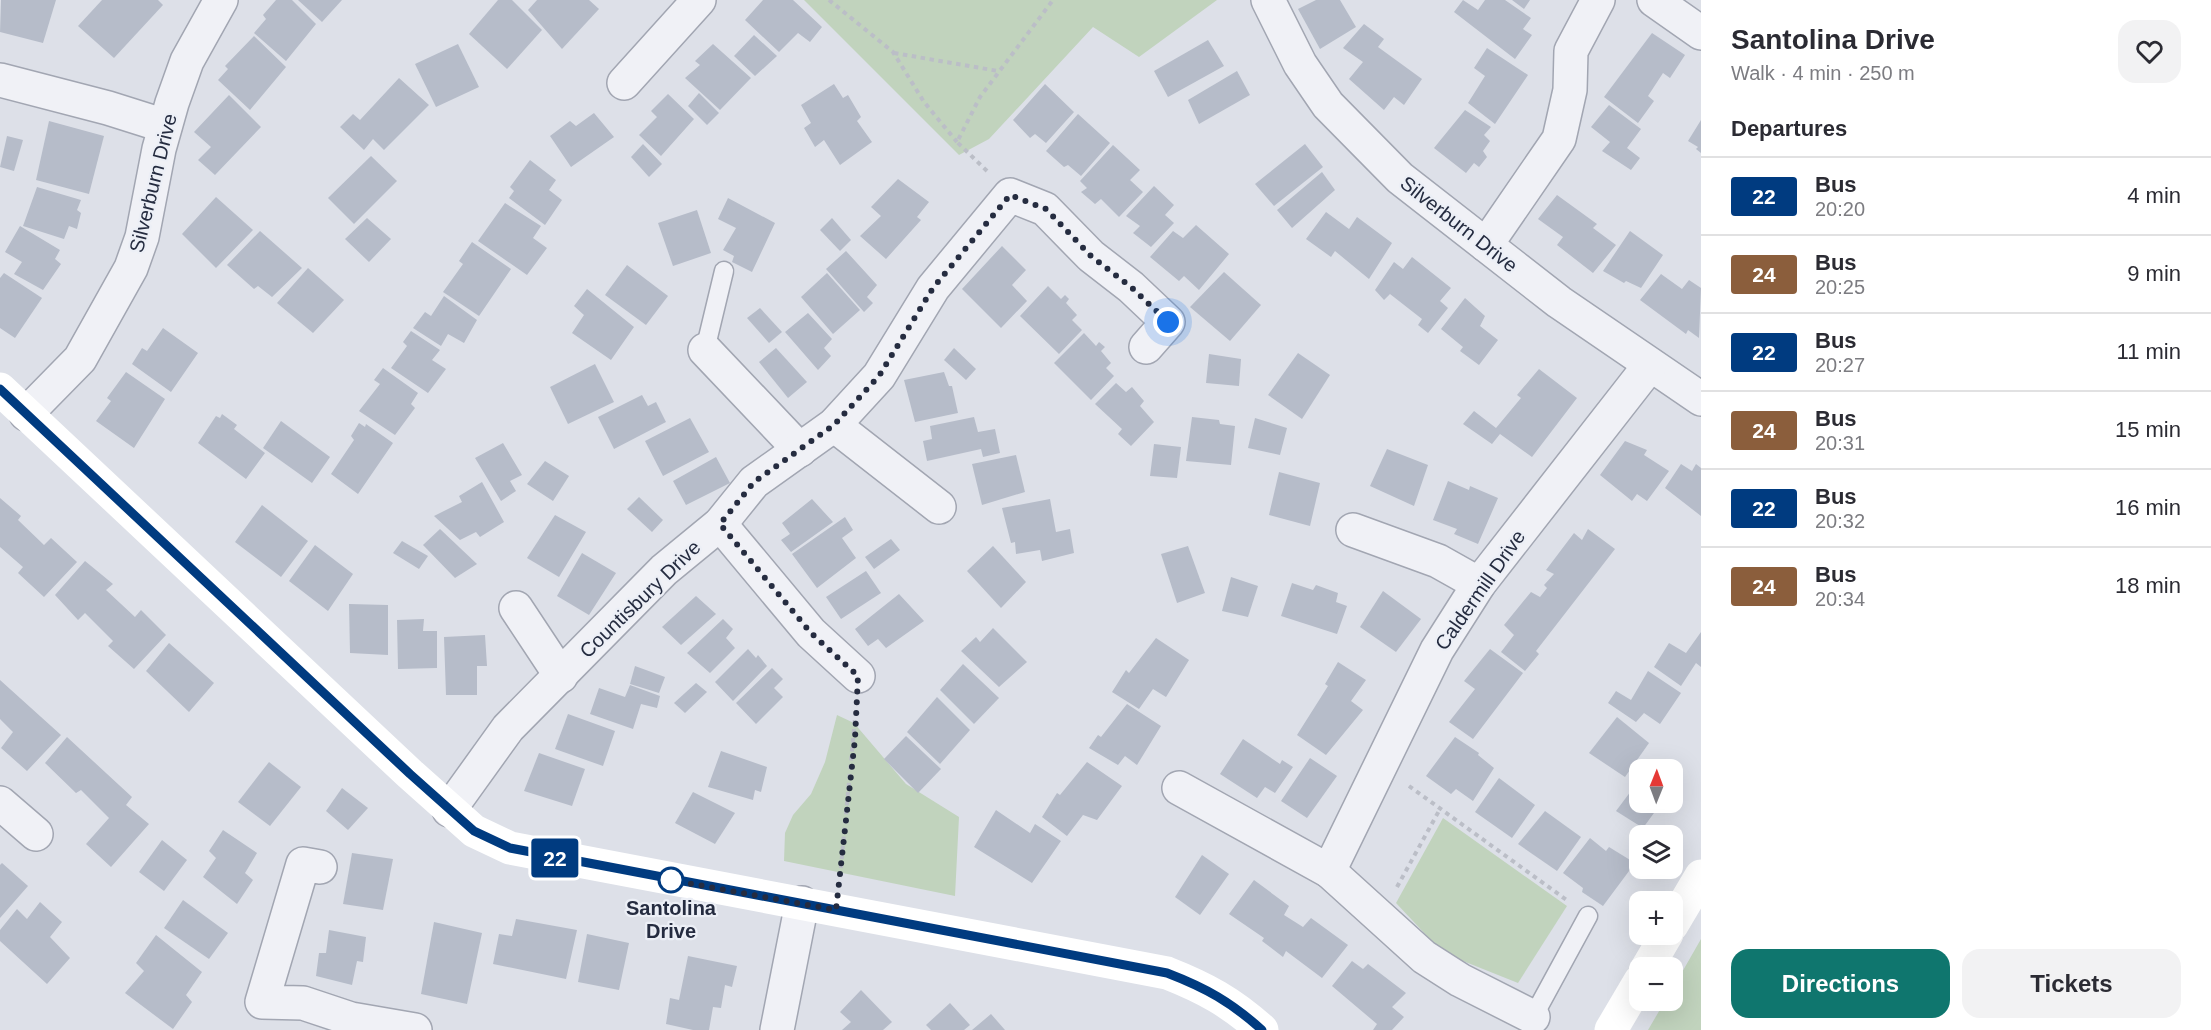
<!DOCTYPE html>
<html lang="en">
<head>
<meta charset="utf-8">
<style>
	:root { --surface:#fff; --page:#f2f2f3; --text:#2b2b33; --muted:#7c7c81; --line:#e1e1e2; --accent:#0f766e }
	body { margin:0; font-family:Arial,sans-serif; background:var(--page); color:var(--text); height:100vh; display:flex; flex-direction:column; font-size:22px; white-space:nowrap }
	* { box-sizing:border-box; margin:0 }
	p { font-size:20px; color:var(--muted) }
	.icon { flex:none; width:33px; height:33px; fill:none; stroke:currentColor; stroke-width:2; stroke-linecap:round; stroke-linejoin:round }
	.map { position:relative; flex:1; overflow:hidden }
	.side { display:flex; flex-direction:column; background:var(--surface); width:510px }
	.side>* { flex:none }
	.badge { padding:0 12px; border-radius:4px; font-size:21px; line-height:39px }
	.needle { width:39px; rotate:1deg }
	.tools { position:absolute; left:1629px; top:759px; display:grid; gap:12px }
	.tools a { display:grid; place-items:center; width:54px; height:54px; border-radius:12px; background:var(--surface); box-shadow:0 6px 24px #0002; font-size:30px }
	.you { position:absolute; width:30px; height:30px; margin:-15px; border:4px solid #fff; border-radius:50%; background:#1a73e8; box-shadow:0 0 0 9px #1a73e833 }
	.map>.badge { position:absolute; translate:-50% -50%; box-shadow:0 0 0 3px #fff }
	h2 { padding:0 30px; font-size:22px; line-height:54px }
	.round { display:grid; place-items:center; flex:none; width:63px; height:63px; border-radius:18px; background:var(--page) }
	.headline { display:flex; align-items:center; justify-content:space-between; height:102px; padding:0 30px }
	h1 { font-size:28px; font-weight:800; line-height:45px }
	.action { display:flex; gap:12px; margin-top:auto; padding:12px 30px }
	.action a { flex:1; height:69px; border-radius:18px; background:var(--accent); color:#fff; font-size:24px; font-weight:800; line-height:69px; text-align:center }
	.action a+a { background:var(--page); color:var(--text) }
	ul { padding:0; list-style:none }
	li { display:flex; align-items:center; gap:18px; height:78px; padding:0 30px; border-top:2px solid var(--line) }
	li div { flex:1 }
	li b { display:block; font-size:22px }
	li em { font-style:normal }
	li .badge { min-width:66px; font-weight:700; text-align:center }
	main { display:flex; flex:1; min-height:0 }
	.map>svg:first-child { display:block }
</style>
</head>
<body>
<main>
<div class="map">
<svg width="1701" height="1030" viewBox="0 0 1701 1030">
	<rect width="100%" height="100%" fill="#dde0e8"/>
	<g fill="#c1d3bd">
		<polygon points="804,0 1217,0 1139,57 1093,27 989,139 959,155"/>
		<polygon points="837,715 854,723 906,784 959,817 955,896 784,861 785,833 793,815 811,794 825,762"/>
		<polygon points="1443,818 1567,906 1518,983 1443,953 1396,903"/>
		<polygon points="1701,939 1701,1030 1648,1030 1665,1001 1672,1000 1673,988"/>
	</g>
	<g fill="#b6bcc9">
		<polygon points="1,0 56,0 43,43 0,32"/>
		<polygon points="102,0 158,0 163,5 114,58 78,26"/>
		<polygon points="276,0 292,0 316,24 286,61 254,33 266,19 263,15"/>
		<polygon points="298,0 342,0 322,22"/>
		<polygon points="498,0 512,0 542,30 507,69 469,34"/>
		<polygon points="537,0 589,0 599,9 562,49 528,10"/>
		<polygon points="763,0 793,0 822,27 810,42 798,33 779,52 745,20"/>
		<polygon points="1316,0 1340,0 1356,27 1320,49 1298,9"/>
		<polygon points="1463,0 1478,10 1485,0 1505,0 1531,18 1523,29 1532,35 1515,59 1454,12"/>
		<polygon points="1512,0 1530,0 1524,9"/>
		<polygon points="1364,24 1384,39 1378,47 1422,79 1404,105 1394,97 1384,110 1349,79 1363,62 1343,48"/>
		<polygon points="1652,33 1685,55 1670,78 1663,73 1648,96 1654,101 1638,123 1604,97"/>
		<polygon points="754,35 777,56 755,76 734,56"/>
		<polygon points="254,36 286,67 250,110 218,80 228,69 225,66"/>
		<polygon points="1208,40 1224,66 1168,97 1154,71"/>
		<polygon points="458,44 479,87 436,107 415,64"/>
		<polygon points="713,44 751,78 720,110 685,78 700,65 695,61"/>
		<polygon points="1487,48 1528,75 1495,124 1468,103 1485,76 1474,68"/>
		<polygon points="1237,71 1250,95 1199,124 1188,100"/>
		<polygon points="399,78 429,105 384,150 373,139 364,150 340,127 353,114 360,120"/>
		<polygon points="834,84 843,98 848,95 861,117 857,121 872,142 840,165 824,140 815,147 804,128 811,123 801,105"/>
		<polygon points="1045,84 1074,112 1046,143 1035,134 1030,138 1013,120"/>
		<polygon points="699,93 719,113 707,125 688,106"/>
		<polygon points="668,94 694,119 661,156 639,135 657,117 651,111"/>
		<polygon points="229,95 261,127 215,175 198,160 211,147 194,132"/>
		<polygon points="1609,105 1641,129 1627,148 1640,158 1631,170 1602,151 1610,142 1591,127"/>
		<polygon points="1465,110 1491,127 1484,135 1490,141 1483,151 1487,157 1479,167 1474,163 1466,173 1434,148"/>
		<polygon points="594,113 614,137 571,167 550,136 570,121 576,126"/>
		<polygon points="1078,114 1110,143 1081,176 1068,165 1064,167 1046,151"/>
		<polygon points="1701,120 1701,153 1696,149 1698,147 1688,141"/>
		<polygon points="49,121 104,136 89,194 36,180"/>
		<polygon points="7,136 23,140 14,171 0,167"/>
		<polygon points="643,144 662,164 649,177 631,157"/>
		<polygon points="1305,144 1323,167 1274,206 1255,184"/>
		<polygon points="1113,145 1140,170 1130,180 1143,192 1119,217 1101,199 1095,204 1081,192 1087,188 1080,181"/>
		<polygon points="371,156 397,181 354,224 328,198"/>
		<polygon points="530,160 556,180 549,190 562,200 545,225 509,198 514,191 510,187"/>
		<polygon points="1322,172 1335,190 1292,228 1277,210"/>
		<polygon points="898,179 929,202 917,217 921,220 886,259 860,236 881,216 871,207"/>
		<polygon points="1154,186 1174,205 1165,215 1174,223 1151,247 1133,233 1140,226 1126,216"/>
		<polygon points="37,187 81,200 77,210 81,213 77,229 69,226 64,239 23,226"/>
		<polygon points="1557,195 1597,224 1593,228 1616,245 1593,273 1557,245 1563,237 1538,219"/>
		<polygon points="216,197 253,230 216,268 182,234"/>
		<polygon points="728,198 775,223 752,272 732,262 734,256 723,250 736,228 718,219"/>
		<polygon points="505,203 541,226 533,238 547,248 527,275 478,241"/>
		<polygon points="697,210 711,253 673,266 658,223"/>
		<polygon points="1326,212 1349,229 1357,217 1392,243 1369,279 1335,251 1331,257 1306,239"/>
		<polygon points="367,218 391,239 369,262 345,239"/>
		<polygon points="832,218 851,240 840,251 820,230"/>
		<polygon points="1196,225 1229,254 1199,290 1184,276 1179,281 1150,257 1173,231 1183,238"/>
		<polygon points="20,226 60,250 55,259 61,264 43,290 14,274 22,262 5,252"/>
		<polygon points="260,231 302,268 272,297 258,286 254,289 227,265"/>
		<polygon points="1630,231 1663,255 1641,288 1626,281 1624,283 1603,271"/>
		<polygon points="472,242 511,269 479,316 443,292 463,264 459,261"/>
		<polygon points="1002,246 1026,270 1012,285 1027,301 1001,328 962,289"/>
		<polygon points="846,251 877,285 867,297 873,303 864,312 826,269"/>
		<polygon points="1412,257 1451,288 1440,301 1448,308 1428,333 1418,325 1422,319 1390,294 1384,300 1375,290 1394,262 1403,269"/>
		<polygon points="627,265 668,296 646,325 605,295"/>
		<polygon points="308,268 344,300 313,333 277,303"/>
		<polygon points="1224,272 1261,305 1230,341 1190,307"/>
		<polygon points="4,273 42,298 15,338 0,328 0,278"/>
		<polygon points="827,273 860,310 833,334 801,297"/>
		<polygon points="1661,274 1682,289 1689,280 1701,288 1699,338 1688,330 1686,334 1640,300"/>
		<polygon points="1048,286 1061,299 1065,295 1069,299 1066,303 1077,315 1072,320 1082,330 1059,354 1020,316"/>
		<polygon points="587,289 634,327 611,360 572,333 584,315 574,306"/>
		<polygon points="444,296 477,320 464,343 448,334 441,346 413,328 425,312 431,316"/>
		<polygon points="1465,298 1485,316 1480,326 1498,340 1479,365 1460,351 1463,347 1441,329"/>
		<polygon points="760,308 782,332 769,343 747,318"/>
		<polygon points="808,313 832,339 824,348 831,356 818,370 785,332"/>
		<polygon points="163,328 198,353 171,392 132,364 142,348 147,351"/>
		<polygon points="411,331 440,350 432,360 446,369 428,393 391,368 407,346 403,342"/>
		<polygon points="1084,333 1096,346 1099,342 1105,347 1101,351 1111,363 1106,368 1114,376 1091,400 1054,363"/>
		<polygon points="776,348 807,382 788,398 759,362"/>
		<polygon points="954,348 976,369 966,380 944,360"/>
		<polygon points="1298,353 1330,375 1302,419 1268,395"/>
		<polygon points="1209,354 1241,359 1239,386 1206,383"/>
		<polygon points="595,364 614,402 568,424 550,387"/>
		<polygon points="383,368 418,393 411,404 415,408 395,435 359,411 380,384 374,380"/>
		<polygon points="1539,369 1577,398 1532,457 1500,434 1492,444 1463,424 1474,411 1496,428 1521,398 1517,395"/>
		<polygon points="126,372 165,399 134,448 96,421 111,401 107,398"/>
		<polygon points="944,372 949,386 952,386 958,413 915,422 904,380"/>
		<polygon points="1116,383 1126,392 1132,387 1144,401 1140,406 1154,422 1131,446 1118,434 1122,429 1095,404"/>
		<polygon points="642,395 648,406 656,402 666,422 614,449 598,417"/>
		<polygon points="222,414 237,425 234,429 265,453 246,479 198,443 216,416 220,418"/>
		<polygon points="974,417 978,432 995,429 1000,453 983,457 981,449 927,461 923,441 932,439 930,426"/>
		<polygon points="1192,417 1219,420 1220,424 1235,426 1231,465 1186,461"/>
		<polygon points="690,418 709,452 663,476 645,441"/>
		<polygon points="1255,418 1287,428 1280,455 1248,448"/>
		<polygon points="281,421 330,457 312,483 263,448"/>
		<polygon points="359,423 365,427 366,424 393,443 358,494 331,474 354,440 351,436"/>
		<polygon points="1625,441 1647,450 1644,455 1669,471 1647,501 1637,494 1632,501 1600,475"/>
		<polygon points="503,443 522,475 510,481 516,491 501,501 475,458"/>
		<polygon points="1154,444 1181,447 1177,478 1150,476"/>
		<polygon points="1387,449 1428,465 1414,506 1370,486"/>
		<polygon points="1016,455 1025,492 982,505 972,464"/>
		<polygon points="716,457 730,483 686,505 673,481"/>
		<polygon points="545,461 569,476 553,501 527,484"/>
		<polygon points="1681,464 1692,471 1696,464 1701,468 1701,516 1665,488"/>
		<polygon points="1279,472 1320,483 1310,526 1269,515"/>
		<polygon points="1448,481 1469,490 1470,486 1498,498 1478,544 1454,534 1457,529 1433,520"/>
		<polygon points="482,482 504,522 480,537 476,532 460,540 434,516 462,502 459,496"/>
		<polygon points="639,497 663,520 652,532 627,509"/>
		<polygon points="0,498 21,516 18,520 44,545 51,538 77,562 44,597 18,573 23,567 0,547"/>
		<polygon points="812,499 833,522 791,552 781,540 790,534 782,523"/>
		<polygon points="1050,499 1056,532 1070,529 1074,553 1042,561 1040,550 1016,554 1015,542 1011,543 1002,508"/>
		<polygon points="262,505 308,541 281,577 235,542"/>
		<polygon points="555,515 586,532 559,577 527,558"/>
		<polygon points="845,517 853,530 842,538 856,558 817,588 792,554"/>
		<polygon points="440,529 477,564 455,578 423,545"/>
		<polygon points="1588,529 1615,549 1536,651 1539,654 1525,671 1501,652 1514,635 1504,625 1531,592 1540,597 1547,588 1544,585 1554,574 1546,570 1574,533 1582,540"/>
		<polygon points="891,539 900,550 874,569 865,557"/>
		<polygon points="402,541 428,556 419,569 393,553"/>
		<polygon points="315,545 353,574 328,611 289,581"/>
		<polygon points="993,546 1026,582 1001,608 967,571"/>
		<polygon points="1188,546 1205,593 1177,603 1161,554"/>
		<polygon points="582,553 616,573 589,615 557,596"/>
		<polygon points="85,561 113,584 106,590 135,617 141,610 166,635 134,669 108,646 113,641 85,613 78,620 55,595"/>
		<polygon points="866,571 881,593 841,619 826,597"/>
		<polygon points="1231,577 1258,586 1248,617 1222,611"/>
		<polygon points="1292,583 1313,590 1316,585 1338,593 1336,602 1347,606 1337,634 1281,616"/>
		<polygon points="1383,591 1421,619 1396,652 1360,627"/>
		<polygon points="899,594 924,621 886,648 878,639 868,646 855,629"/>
		<polygon points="696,596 716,614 681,645 662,627"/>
		<polygon points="349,604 388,605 388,655 350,653"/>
		<polygon points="424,619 423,631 437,631 437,668 398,669 397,620"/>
		<polygon points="723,619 733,629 726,638 735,648 710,673 687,653"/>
		<polygon points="993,628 1027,662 999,687 961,651 976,637 980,642"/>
		<polygon points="1701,632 1701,667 1696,663 1681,686 1654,667 1669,643 1686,653"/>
		<polygon points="485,635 487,666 477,666 477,695 446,695 444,637"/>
		<polygon points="1156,638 1189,660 1166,697 1153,689 1139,709 1112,692 1126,670 1129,673"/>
		<polygon points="169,643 214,683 189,712 146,671"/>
		<polygon points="748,649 756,658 758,655 767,666 733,701 715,682"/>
		<polygon points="1490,649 1523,673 1473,739 1449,722 1475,689 1464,681"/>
		<polygon points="1338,662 1366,680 1351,701 1363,710 1326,755 1297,735 1328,686 1325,684"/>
		<polygon points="963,664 999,698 974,724 940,690"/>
		<polygon points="635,666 665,677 659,693 630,684"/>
		<polygon points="772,668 783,679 774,688 783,697 756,724 736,703"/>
		<polygon points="1648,671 1681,693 1660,724 1644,713 1636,722 1608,703 1616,691 1631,700"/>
		<polygon points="0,680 61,735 27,771 1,748 13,732 0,719"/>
		<polygon points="696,683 707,692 685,713 674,703"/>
		<polygon points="630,685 660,696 657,708 641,704 633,729 590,714 599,688 625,697"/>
		<polygon points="937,697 970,730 940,764 907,732"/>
		<polygon points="1127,704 1161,726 1137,765 1125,756 1118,765 1089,748 1098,735 1101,737"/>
		<polygon points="568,714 615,731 603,766 555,749"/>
		<polygon points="1617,717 1649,743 1625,777 1589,753"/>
		<polygon points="906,736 941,769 918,793 884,759"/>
		<polygon points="67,737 132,797 126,805 149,824 111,867 86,844 109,818 81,790 76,793 45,763"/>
		<polygon points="1455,737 1479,753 1478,755 1494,768 1473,801 1456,789 1451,794 1426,776"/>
		<polygon points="1243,739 1280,764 1282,760 1293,767 1275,793 1265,787 1257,798 1220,774"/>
		<polygon points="721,751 767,767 761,792 755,790 753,800 708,787"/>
		<polygon points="539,753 585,769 572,806 524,791"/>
		<polygon points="1310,758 1337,776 1307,818 1281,801"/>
		<polygon points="269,762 301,787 270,826 238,802"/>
		<polygon points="1087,762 1122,786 1097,820 1083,815 1067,836 1042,817 1057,793 1060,795"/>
		<polygon points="1499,778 1535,805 1512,838 1475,812"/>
		<polygon points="1637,783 1640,784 1640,802 1662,802 1643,828 1616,811"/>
		<polygon points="342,788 368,808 348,830 326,811"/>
		<polygon points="693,792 735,813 715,844 675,823"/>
		<polygon points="996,810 1030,833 1035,824 1061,841 1032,883 974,847"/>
		<polygon points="1545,811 1581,837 1557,871 1518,844"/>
		<polygon points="223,830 257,853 245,873 253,880 237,904 203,877 216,858 209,851"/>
		<polygon points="1590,838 1606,851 1609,847 1635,863 1603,906 1582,892 1583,888 1563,873"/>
		<polygon points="162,840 187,860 164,891 139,872"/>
		<polygon points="352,853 393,859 383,910 343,904"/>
		<polygon points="1202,855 1229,874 1200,915 1175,897"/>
		<polygon points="2,863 28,886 0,918 0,865"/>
		<polygon points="1254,880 1289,906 1284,915 1303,927 1311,918 1348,945 1322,978 1286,951 1283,957 1262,941 1264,938 1229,914"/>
		<polygon points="183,900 228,933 209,959 164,928"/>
		<polygon points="40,902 62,922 50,937 70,958 47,984 0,941 0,930 17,909 27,919"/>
		<polygon points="516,919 577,930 566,979 493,964 499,934 512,936"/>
		<polygon points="434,922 482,933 467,1004 421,994"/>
		<polygon points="329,930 366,937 363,962 357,961 352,985 316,976 319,953 326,953"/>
		<polygon points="587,934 629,943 619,990 578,982"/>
		<polygon points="156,935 202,972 186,995 192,1002 173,1029 125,993 144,971 136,963"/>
		<polygon points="688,956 737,966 732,987 725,985 721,1008 713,1007 709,1030 693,1030 666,1024 670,998 679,1000"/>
		<polygon points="1352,961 1363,969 1368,964 1406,993 1392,1007 1404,1017 1392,1030 1373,1030 1377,1024 1332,986"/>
		<polygon points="861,990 892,1022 883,1030 842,1030 851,1022 840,1012"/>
		<polygon points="950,1003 970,1025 964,1030 931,1030 926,1025"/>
		<polygon points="991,1014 1005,1030 972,1030"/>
	</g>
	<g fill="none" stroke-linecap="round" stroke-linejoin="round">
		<defs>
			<g id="lane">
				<polyline points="705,350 724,271"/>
				<polyline points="1533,1017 1588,916"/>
			</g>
			<g id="street">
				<polyline points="1268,0 1300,64 1328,105 1400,178 1559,302 1701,399"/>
				<polyline points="1654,0 1701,33"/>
				<polyline points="0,80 108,108 165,126"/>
				<polyline points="624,83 699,0"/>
				<polyline points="1486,245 1559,139 1570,90 1571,51 1598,0"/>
				<polyline points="705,350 800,450"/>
				<polyline points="26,414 80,359 131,268 142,237 159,149 172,103 187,61 221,0"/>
				<polyline points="834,425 939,507"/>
				<polyline points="720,524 811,633 858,676"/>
				<polyline points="1353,530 1438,561 1479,584"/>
				<polyline points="516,608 561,676"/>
				<polyline points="1179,788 1329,871 1437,650 1479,584 1650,365"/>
				<polyline points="0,803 36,834"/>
				<polyline points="449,810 508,728 664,570 720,524 754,482 834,425 879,376 933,288 1010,195 1045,209 1091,256 1131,287 1168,322 1146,347"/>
				<polyline points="320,867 303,864 262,1002 303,1003 351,1019 415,1030"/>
				<polyline points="1329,871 1424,957 1460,980 1533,1017"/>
				<polyline points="777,1030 802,903"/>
			</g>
		</defs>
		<use href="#lane" stroke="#a2a6b2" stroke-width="21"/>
		<use href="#street" stroke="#a2a6b2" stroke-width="36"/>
		<g stroke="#bbbec7" stroke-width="4" stroke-dasharray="4.5 4.5" stroke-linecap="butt">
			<polyline points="829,0 893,52 924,102 957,142"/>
			<polyline points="894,53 998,71"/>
			<polyline points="987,171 957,142 980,97 1053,0"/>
			<polyline points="1409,786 1568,901"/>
			<polyline points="840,877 856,708"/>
			<polyline points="1397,887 1440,809"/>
		</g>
		<use href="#lane" stroke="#f0f1f6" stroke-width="18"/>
		<use href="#street" stroke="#f0f1f6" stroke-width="33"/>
		<g stroke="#fff" stroke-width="33">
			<path d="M0,389L410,774L474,831L510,848L1167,973C1205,988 1231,1002 1262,1030"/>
			<polyline points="1672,925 1701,876"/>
			<polyline points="1647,968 1667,934"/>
			<polyline points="1611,1030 1640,981"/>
		</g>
	</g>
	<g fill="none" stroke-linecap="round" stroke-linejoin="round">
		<defs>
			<path id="line" d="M0,389L410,774L474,831L510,848L1167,973C1206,988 1231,1002 1262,1030"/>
		</defs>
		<use href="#line" stroke="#fff" stroke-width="14"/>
		<use href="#line" stroke="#003b80" stroke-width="9"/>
		<polyline stroke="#252c40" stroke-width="6" stroke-dasharray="0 10.8" points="671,880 665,879 836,910 855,739 858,676 811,633 720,524 754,482 834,425 879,376 933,288 1010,195 1046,209 1091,256 1131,287 1168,322"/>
	</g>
	<circle fill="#fff" stroke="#003b80" stroke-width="3" cx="671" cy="880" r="12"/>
	<g text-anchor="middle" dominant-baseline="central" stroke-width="4.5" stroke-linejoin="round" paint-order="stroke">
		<g font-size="20" fill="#252c40" stroke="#eceff6">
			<text transform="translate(153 183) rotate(-76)">Silverburn Drive</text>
			<text transform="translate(1459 224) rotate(38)">Silverburn Drive</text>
			<text transform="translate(1480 590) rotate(-55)">Caldermill Drive</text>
			<text transform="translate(640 599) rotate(-44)">Countisbury Drive</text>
		</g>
		<g font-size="20" font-weight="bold" fill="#252c40" stroke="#eceff6">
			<text x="671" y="908">Santolina<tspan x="671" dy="23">Drive</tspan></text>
		</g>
	</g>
</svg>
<div class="tools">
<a><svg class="needle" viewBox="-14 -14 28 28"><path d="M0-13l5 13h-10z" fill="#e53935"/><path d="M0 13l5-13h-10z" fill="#7c7c81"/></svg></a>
<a><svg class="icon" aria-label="layers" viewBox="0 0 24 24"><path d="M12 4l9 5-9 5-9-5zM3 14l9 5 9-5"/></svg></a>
<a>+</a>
<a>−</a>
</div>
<div class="you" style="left:1168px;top:322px"></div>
<b class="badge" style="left:555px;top:858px;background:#003b80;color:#fff">22</b>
</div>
<section class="side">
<div class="headline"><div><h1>Santolina Drive</h1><p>Walk · 4 min · 250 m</p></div><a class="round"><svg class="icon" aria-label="heart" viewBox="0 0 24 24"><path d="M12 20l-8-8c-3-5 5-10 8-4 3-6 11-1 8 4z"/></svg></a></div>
<h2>Departures</h2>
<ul>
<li><span class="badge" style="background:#003b80;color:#fff">22</span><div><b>Bus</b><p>20:20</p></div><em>4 min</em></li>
<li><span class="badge" style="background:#8b5e3c;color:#fff">24</span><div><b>Bus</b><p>20:25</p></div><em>9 min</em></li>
<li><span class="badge" style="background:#003b80;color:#fff">22</span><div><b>Bus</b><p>20:27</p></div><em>11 min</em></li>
<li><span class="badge" style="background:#8b5e3c;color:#fff">24</span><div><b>Bus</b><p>20:31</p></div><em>15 min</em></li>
<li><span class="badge" style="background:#003b80;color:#fff">22</span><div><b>Bus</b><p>20:32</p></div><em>16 min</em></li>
<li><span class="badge" style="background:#8b5e3c;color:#fff">24</span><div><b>Bus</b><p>20:34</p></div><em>18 min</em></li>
</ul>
<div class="action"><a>Directions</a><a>Tickets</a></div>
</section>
</main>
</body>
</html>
